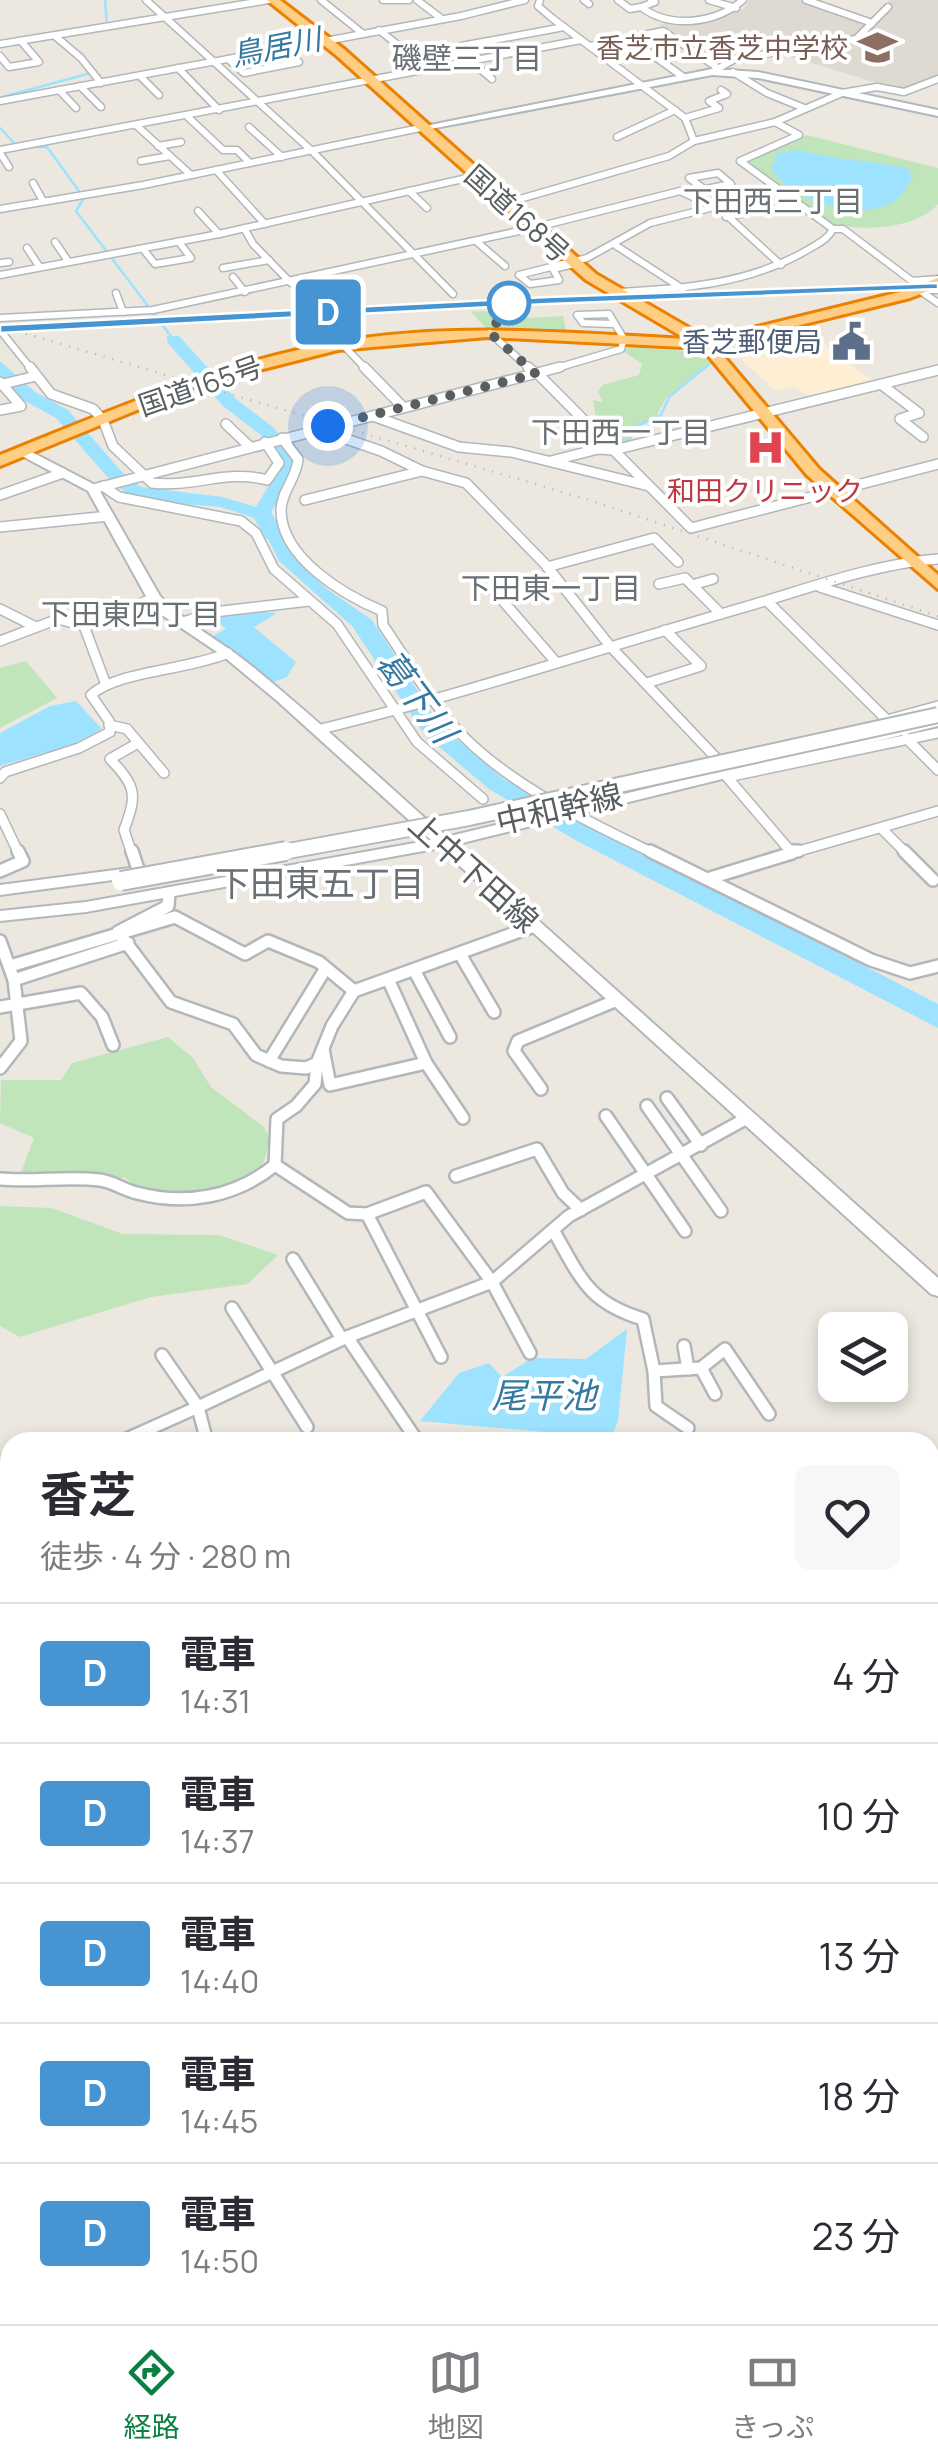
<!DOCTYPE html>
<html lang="ja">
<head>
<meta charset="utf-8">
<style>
	:root { --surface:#fff; --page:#f7f7f7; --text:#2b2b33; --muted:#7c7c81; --line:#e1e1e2; --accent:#0b8043 }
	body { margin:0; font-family:Manrope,"Noto Sans JP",sans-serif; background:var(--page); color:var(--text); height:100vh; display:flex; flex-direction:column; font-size:38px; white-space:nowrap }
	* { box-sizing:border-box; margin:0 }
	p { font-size:32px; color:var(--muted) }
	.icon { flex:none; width:55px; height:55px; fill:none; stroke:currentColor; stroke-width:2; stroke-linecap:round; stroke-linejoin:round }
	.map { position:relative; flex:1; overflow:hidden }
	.sheet { position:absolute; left:0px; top:1432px; width:940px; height:892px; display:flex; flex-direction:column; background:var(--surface); border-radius:30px 30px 0 0; box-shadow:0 5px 15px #0003 }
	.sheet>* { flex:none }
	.badge { padding:0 20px; border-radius:8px; font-size:35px; line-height:65px }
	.fabs { position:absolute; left:818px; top:1312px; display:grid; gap:20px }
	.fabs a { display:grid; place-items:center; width:90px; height:90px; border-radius:15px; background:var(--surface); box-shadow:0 5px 15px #0003; font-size:50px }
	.you { position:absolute; width:50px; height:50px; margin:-25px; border:8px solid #fff; border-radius:50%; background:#1a73e8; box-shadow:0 0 0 15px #1a73e833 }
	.map>.badge { position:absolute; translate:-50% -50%; box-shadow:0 0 0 5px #fff }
	.round { display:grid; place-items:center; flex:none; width:105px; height:105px; border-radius:15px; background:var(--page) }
	.head { display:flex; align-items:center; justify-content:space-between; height:170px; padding:0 40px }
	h1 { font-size:48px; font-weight:700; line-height:75px }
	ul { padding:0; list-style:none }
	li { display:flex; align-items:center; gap:30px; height:140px; padding:0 40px; border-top:2px solid var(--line) }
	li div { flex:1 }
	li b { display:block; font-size:38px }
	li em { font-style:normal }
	li .badge { min-width:110px; font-weight:700; text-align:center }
	.tabs { display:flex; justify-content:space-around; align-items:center; height:140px; border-top:2px solid var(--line); background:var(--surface); font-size:28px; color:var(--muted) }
	.tabs a { display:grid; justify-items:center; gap:5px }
	.tabs .on { color:var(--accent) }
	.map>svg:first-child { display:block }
</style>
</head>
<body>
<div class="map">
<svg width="938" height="2324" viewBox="0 0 938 2324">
	<rect width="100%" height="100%" fill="#ece8e0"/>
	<polygon fill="#feeed3" points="808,325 829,348 873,381 811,399 796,387 776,391 734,353 739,345"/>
	<g fill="#ded9d1">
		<polygon points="749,0 802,0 868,22 852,39 717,60 658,24 723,17 745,8"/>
		<polygon points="890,0 938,0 938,77 904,91 778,53 857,41"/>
	</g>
	<g fill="#c1e5bb">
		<path d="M807,135L938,168V204C918,228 864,232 835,224C817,220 758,175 747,160Z"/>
		<polygon points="470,311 526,313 528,318 563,316 566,330 488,330"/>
		<polygon points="629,347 684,351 711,361 666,398 657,415 660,417 633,429 629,443 622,445 596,418 593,400 603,402 598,392 602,385 639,375 642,364 623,351"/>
		<polygon points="26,661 57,698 0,728 0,668"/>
		<path d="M168,1037L193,1058L211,1087L264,1127L270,1139C267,1149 266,1161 259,1169C230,1201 157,1204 125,1178L20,1175L34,1138L0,1123L1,1080H61L72,1063Z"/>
		<polygon points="0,1206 52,1208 123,1234 219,1235 278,1255 248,1284 151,1297 20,1337 0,1326"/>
		<polygon points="0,1450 10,1505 10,2315 362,2315 363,2324 0,2324"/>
		<polygon points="930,1887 938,1899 938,2167 930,2176"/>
	</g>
	<g fill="#9de3ff">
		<path d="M799,150C835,161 874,160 910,169L907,173L914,175C908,184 903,195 894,201C862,223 788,201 771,167L776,162L774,157L780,152Z"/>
		<polygon points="260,507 271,511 295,559 327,589 372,620 439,724 505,780 938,1004 938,1028 577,841 489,789 425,735 352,626 279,561 258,518 251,514"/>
		<polygon points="237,611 277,613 254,627 296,662 287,677 274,682 213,636 226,629 211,616"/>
		<polygon points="76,701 102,729 74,744 0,766 0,733 50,706"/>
		<polygon points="627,1329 618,1421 611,1438 420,1421 459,1373 489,1363 502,1377 532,1358 586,1359"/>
	</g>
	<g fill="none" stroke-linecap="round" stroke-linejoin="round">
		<g stroke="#9de3ff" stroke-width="2.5">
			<polyline points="105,0 107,25"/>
			<polyline points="463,12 493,5"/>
			<polyline points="262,50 316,38"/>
			<polyline points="2,97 91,73"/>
			<polyline points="0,128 17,146"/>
			<polyline points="31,147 47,147 84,198 76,211 173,339"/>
			<polyline points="617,444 630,441 632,428 661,415 669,397 712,362"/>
		</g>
		<polygon fill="#9de3ff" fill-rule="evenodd" points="167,336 179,336 235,398 274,428 301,462 270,514 281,535 278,539 266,539 254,518 221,507 159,502 129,495 110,480 56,418 23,400 0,376 0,361 35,392 68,410 122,472 141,487 223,497 256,507 283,462 262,436 223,406 167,342"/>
		<defs>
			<g id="street-far3">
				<polyline points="146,0 312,151 453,294"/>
				<polyline points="321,0 362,33"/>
				<polyline points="383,0 409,0"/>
				<polyline points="417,0 442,19"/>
				<polyline points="540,0 538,6 552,18 685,118 694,141"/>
				<polyline points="584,0 589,4"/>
				<path d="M618,0L630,9L641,7C670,29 715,24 743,0"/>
				<polyline points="709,0 736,8"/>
				<polyline points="806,0 872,23"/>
				<polyline points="641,7 655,2 651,0"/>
				<polyline points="379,30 428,69"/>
				<polyline points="55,36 81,58 101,83"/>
				<polyline points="629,38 682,76"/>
				<polyline points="0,44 269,0"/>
				<polyline points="590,46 663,31 715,66"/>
				<polyline points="423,51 442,66"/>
				<polyline points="0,56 9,67 39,62 21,41"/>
				<polyline points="228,59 244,73 299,62 281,47"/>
				<polyline points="475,59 461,46 564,27"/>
				<polyline points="469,60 492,79"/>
				<polyline points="178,68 219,110"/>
				<polyline points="712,72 735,59 856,39 888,7"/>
				<polyline points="733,72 767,93 804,108"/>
				<polyline points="140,76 159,95"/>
				<polyline points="80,86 101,107"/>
				<polyline points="59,90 76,108"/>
				<polyline points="0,101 461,16 525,0"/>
				<polyline points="188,117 223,150 237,150 250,163"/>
				<polyline points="685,118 719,108 709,101 727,94 721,90"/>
				<polyline points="775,122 799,135 740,161 833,229"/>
				<polyline points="137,126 191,175"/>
				<polyline points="249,127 282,157"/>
				<polyline points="617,137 675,110"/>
				<polyline points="158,146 181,142"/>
				<polyline points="0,150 581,40"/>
				<polyline points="0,153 9,167"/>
				<polyline points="141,161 170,156"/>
				<polyline points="216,170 265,224"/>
				<polyline points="33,183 43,201"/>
				<polyline points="409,191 427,208"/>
				<polyline points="691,192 731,184 718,173 689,178 704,189"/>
				<polyline points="506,203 669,156 694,141 775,122 842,93 877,87 904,92 938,79"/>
				<polyline points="0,209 143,185 425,127"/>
				<polyline points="198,211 219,234"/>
				<polyline points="726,217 769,208"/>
				<polyline points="244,228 253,244 291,283"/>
				<polyline points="476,241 505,266"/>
				<polyline points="55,242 68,261"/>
				<polyline points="615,245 683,289"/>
				<polyline points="27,248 39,266"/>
				<polyline points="143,249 155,264 191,258 179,242"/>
				<polyline points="0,263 9,262"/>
				<polyline points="574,264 553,269 559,280 530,284 519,275 587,258 650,223 714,207"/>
				<polyline points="223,268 269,260"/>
				<polyline points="0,275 219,234 476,176"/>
				<polyline points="233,277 245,292"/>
				<polyline points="938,290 919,290 938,303"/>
				<path d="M617,292C684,289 750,284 809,249C819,243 828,239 833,229H843L912,281L938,279"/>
				<polyline points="116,293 123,312"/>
				<polyline points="0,318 153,310 533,228 680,191 721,210 781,265"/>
				<polyline points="0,330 32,370"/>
				<polyline points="490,333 531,370"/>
				<polyline points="343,345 367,370"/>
				<polyline points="550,370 621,349 624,339 609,314 577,315 583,323 613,324"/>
			</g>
			<g id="street-far2">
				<path d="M30,367L51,394L93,409L103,420L113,446L152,483C191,488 228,469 267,480L279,463L265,442"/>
				<polyline points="364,367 403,407"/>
				<polyline points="528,367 536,374"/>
				<polyline points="537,373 691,528 938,464"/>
				<polyline points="0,382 21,406 0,410"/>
				<polyline points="3,384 36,376"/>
				<polyline points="882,385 919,413 900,419 923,437"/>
				<polyline points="373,416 459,447 511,452 649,486"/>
				<polyline points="226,424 249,446"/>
				<polyline points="317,429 381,451 422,471 466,483 546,565 610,646 720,762 724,761"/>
				<path d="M282,438L298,459C297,478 281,492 281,510C281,558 344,595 382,611L383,625C407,660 430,701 459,732C513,788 586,820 655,854"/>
				<polyline points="551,461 598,449 614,450 938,370"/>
				<polyline points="103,486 119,497 241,521 256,533 274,569 337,624 417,742 483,799"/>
				<polyline points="93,489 560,367"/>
				<polyline points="0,495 63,473"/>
				<polyline points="305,500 422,471"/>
				<polyline points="0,527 109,516"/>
				<polyline points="547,567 654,538 678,562"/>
				<polyline points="659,584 685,578 721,614"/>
				<polyline points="692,585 713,579"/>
				<polyline points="490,586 555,661"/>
				<polyline points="820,587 938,625"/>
				<polyline points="767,601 892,725"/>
				<polyline points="0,609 36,627"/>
				<polyline points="183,622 214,612 309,601"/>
				<polyline points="84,626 105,682"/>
				<polyline points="0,641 58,619 84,626 120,618 127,609 154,598"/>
				<polyline points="647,683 701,666 665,630"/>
				<polyline points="887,720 938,706"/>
				<polyline points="109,725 127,729 164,773"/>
				<path d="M317,730C461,695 602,648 745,607C807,589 873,564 938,559"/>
				<polyline points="938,733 727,777 792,853 938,811"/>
				<polyline points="906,738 938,770"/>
				<path d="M0,778L5,772L79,748L110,732L109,721L91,695C117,671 189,670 228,653"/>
				<polyline points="0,814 19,854"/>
				<polyline points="881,828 907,854"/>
				<path d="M132,854L124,830C137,795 137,787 110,759L138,743"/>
			</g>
			<g id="street-far1">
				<polyline points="132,851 139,872"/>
				<polyline points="650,851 871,960 910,973 938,966"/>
				<polyline points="790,851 798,851"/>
				<polyline points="904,851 933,880"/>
				<polyline points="0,871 23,861 18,851"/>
				<polyline points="707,879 792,853"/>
				<polyline points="169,893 168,906 118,932 171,1002 233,1024 256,1055 281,1066 306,1068 317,1063"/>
				<polyline points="0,941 14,980 21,1041 0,1068"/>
				<polyline points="460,954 494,1012"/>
				<polyline points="10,966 175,917 245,954 268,941 319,962 354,991"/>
				<polyline points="414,970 450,1037"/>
				<polyline points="14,980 128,943"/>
				<polyline points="0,1007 81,993 102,1017 113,1045"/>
				<polyline points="323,1049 330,1085 426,1063 388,979"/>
				<polyline points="269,1061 326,968"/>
				<polyline points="426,1063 463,1118"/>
				<polyline points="541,1089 514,1051 518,1041 617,1000"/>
				<polyline points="667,1098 701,1145"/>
				<polyline points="647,1106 721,1211"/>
				<polyline points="606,1116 685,1231"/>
				<polyline points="275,1165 348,1213 367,1214 426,1192 492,1282 530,1353"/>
				<polyline points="456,1176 537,1149 563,1193 581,1210"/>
				<path d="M0,1179C33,1182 67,1176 100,1180C114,1182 124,1190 137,1193C186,1206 236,1197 275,1165L277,1119L296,1106L315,1084L317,1063L332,1026L354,991L534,926"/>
				<polyline points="367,1214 441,1357"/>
				<path d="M553,1230C581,1278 587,1302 643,1319L654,1371L701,1368L725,1349L769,1414"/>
				<polyline points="293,1259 342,1339"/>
				<polyline points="232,1308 307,1427"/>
				<polyline points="347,1337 418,1442"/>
				<polyline points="684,1346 688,1369"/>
				<polyline points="701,1368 715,1394"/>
				<polyline points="654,1371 656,1406 688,1428"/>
				<polyline points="120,1442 198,1407 162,1355"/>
				<polyline points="207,1442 198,1407 347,1337 492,1282 569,1216 747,1118"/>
			</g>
			<g id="street">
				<polyline points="930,1539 938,1534"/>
				<polyline points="930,1640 938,1652"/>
				<polyline points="930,1701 934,1699"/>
				<polyline points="930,1804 938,1818"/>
				<polyline points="618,2315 624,2324"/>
				<polyline points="756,2315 763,2324"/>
				<polyline points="897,2315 904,2324"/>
			</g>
			<g id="secondary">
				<polygon points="712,69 758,72 938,110 938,116 758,78 712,75 425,130 420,127"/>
				<path d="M26,449L97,486L160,596C186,624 223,642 253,667C319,721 382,780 446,837L938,718V726L454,845L938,1278V1296L931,1294L440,848L86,912L0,921V911L86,902L431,840L276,700L223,656L162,615L147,598L88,491L22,456L20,453Z"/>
				<polygon points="138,867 146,872 143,876 0,895 0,885"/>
			</g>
			<path id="highway" d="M267,0H280L345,50L596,274L708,339L900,292L938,278V287L910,298L715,346L819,469L938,575V589L807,475L702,348L487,337L338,350L196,386L0,466V455C110,411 220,362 338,342C453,322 570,333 686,339L586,280L337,56Z"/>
		</defs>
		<use href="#street-far3" stroke="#b3b7bb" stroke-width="9"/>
		<use href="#street-far2" stroke="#b3b7bb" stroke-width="12"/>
		<use href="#street-far1" stroke="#b3b7bb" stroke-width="16"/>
		<use href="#street" stroke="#b3b7bb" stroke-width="20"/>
		<use href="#secondary" stroke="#b2b7bb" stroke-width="4"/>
		<use href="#highway" stroke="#ec8000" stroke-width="6"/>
		<use href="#street-far3" stroke="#fff" stroke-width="6"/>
		<use href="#street-far2" stroke="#fff" stroke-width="9"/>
		<use href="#street-far1" stroke="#fff" stroke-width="11"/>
		<use href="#street" stroke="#fff" stroke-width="15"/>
		<use href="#secondary" fill="#fff" fill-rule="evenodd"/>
		<use href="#highway" fill="#fece84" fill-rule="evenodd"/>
		<g stroke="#b1b2b2" stroke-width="2.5" stroke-dasharray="1 8" stroke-linecap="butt">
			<polyline points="0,326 589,500 938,616"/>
			<polyline points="29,328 548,300 938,286"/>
		</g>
		<defs>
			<polyline id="secondary-bridge-far1" points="272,854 469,818 938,715"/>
			<polyline id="secondary-bridge" points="121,881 286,851"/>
		</defs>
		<use href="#secondary-bridge-far1" stroke="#b2b7bb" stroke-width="18" stroke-linecap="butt"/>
		<use href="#secondary-bridge" stroke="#b2b7bb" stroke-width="22" stroke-linecap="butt"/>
		<use href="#secondary-bridge-far1" stroke="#fff" stroke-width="14"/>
		<use href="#secondary-bridge" stroke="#fff" stroke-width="18"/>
	</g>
	<polygon fill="#4694d1" stroke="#fff" stroke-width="2.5" points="938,283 938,289 548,304 0,333 0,325 548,297"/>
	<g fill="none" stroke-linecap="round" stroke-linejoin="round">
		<polyline stroke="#595e61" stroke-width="10" stroke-dasharray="0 18" points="328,426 536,374 490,333 509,303"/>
	</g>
	<defs>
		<symbol id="school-bare" viewBox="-9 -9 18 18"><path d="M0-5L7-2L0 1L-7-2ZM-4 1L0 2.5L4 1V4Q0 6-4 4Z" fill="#8d6e63" stroke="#fff" stroke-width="2.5" paint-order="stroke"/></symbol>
		<symbol id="civic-bare" viewBox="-9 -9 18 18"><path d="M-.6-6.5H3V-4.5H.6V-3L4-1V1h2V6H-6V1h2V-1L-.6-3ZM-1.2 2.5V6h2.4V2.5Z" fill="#5c6f8a" stroke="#fff" stroke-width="2.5" paint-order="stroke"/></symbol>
		<symbol id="hospital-bare" viewBox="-9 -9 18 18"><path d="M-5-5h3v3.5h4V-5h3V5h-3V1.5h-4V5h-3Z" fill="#e0444e" stroke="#fff" stroke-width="2.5" paint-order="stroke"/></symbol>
	</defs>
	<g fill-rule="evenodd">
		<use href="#school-bare" x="850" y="20" width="55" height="55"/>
		<use href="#civic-bare" x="824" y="314" width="55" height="55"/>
		<use href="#hospital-bare" x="738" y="420" width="55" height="55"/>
	</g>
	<circle fill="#fff" stroke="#4694d1" stroke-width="5" cx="509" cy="303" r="20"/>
	<g text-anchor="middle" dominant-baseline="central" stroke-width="8" stroke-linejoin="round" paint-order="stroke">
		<g font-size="28" fill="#785e54" stroke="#fff" text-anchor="end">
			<text x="848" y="47">香芝市立香芝中学校</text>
		</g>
		<g font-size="28" fill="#595e61" stroke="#fff">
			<text transform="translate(518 213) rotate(42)">国道168号</text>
			<text transform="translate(200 385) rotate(-19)">国道165号</text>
		</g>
		<g font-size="28" fill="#4e5e75" stroke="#fff" text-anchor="end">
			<text x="822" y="341">香芝郵便局</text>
		</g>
		<g font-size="28" fill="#be3a42" stroke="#fff">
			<text x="765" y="490">和田クリニック</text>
		</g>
		<g font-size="30" font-style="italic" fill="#3579a0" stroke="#fff">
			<text transform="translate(276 46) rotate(-11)">鳥居川</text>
		</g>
		<g font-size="30" fill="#6a7073" stroke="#fff">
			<text x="467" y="57">磯壁三丁目</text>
			<text x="773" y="200">下田西三丁目</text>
			<text x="621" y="431">下田西一丁目</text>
			<text x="551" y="587">下田東一丁目</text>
			<text x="131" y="613">下田東四丁目</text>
		</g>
		<g font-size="32" fill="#595e61" stroke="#fff">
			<text transform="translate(559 808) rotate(-13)">中和幹線</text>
			<text transform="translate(474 872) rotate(42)">上中下田線</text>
		</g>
		<g font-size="35" font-style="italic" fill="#3579a0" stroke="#fff">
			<text transform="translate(417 696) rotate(53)">葛下川</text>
			<text x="544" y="1395">尾平池</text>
		</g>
		<g font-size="35" fill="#6a7073" stroke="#fff">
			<text x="320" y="883">下田東五丁目</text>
		</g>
	</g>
</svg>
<div class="fabs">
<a><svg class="icon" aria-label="layers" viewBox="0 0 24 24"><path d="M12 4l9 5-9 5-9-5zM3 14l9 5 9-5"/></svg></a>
</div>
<div class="you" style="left:328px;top:426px"></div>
<b class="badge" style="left:328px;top:312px;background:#4694d1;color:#fff">D</b>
<section class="sheet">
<div class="head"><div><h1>香芝</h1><p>徒歩 · 4 分 · 280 m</p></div><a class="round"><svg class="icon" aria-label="heart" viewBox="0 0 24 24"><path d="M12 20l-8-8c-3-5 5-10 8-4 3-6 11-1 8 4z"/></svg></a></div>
<ul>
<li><span class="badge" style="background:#4694d1;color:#fff">D</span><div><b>電車</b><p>14:31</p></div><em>4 分</em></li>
<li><span class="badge" style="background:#4694d1;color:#fff">D</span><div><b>電車</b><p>14:37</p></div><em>10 分</em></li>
<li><span class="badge" style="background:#4694d1;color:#fff">D</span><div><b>電車</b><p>14:40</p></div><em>13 分</em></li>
<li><span class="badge" style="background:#4694d1;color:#fff">D</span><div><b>電車</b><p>14:45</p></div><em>18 分</em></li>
<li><span class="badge" style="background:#4694d1;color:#fff">D</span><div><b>電車</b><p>14:50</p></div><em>23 分</em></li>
</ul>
</section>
</div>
<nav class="tabs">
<a class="on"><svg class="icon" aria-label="directions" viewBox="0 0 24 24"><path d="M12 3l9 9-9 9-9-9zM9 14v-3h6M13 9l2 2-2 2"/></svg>経路</a>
<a><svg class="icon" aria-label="map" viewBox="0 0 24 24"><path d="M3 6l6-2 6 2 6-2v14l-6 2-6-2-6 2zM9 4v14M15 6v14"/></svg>地図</a>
<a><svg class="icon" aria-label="tickets" viewBox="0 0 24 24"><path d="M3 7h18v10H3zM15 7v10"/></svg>きっぷ</a>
</nav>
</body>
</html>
